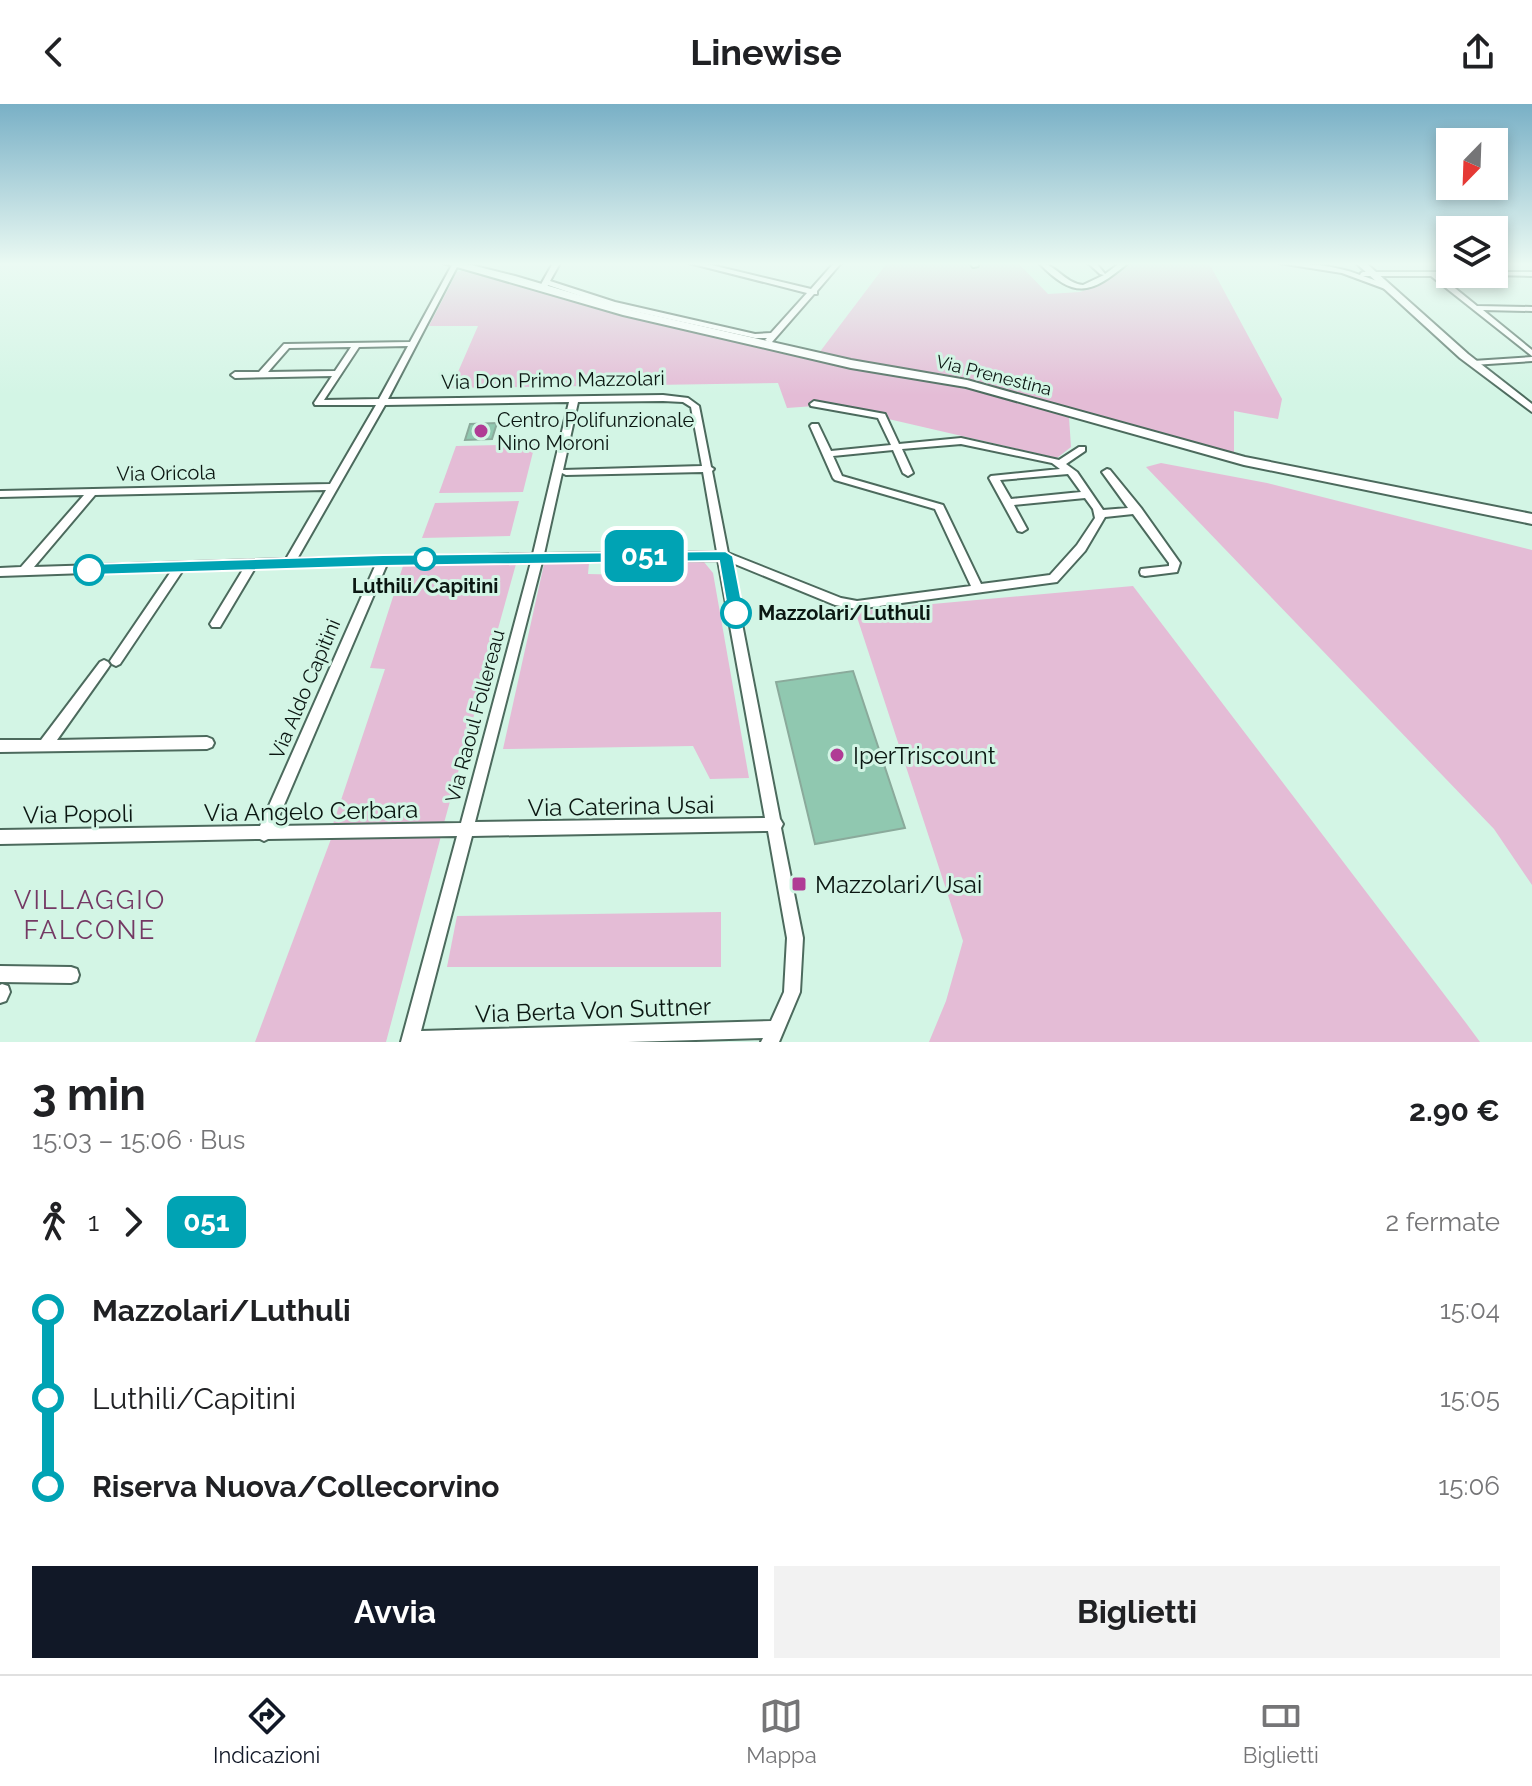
<!DOCTYPE html>
<html lang="it">
<head>
<meta charset="utf-8">
<style>
	:root { --surface:#fff; --page:#f2f2f2; --text:#202124; --muted:#757577; --line:#e0e0e0; --accent:#111827 }
	body { margin:0; font-family:Raleway,sans-serif; background:var(--page); color:var(--text); height:100vh; display:flex; flex-direction:column; font-size:30px; white-space:nowrap }
	* { box-sizing:border-box; margin:0 }
	p { font-size:26px; color:var(--muted) }
	.icon { flex:none; width:44px; height:44px; fill:none; stroke:currentColor; stroke-width:2; stroke-linecap:round; stroke-linejoin:round }
	.map { position:relative; height:938px; overflow:hidden }
	.side { display:flex; flex-direction:column; background:var(--surface); flex:1 }
	.side>* { flex:none }
	.badge { padding:0 16px; border-radius:12px; font-size:28px; line-height:52px }
	.needle { width:52px; rotate:203deg }
	.fabs { position:absolute; left:1436px; top:24px; display:grid; gap:16px }
	.fabs a { display:grid; place-items:center; width:72px; height:72px; border-radius:0px; background:var(--surface); box-shadow:0 4px 12px #0003; font-size:40px }
	.map>.badge { position:absolute; translate:-50% -50%; box-shadow:0 0 0 4px #fff }
	.legs { display:flex; align-items:center; gap:12px; height:88px; padding:0 32px; font-size:26px }
	.legs p { margin-inline-start:auto }
	.headline { display:flex; align-items:center; justify-content:space-between; height:136px; padding:0 32px }
	h1 { font-size:44px; font-weight:700; line-height:60px }
	.cta { display:flex; gap:16px; margin-top:auto; padding:16px 32px }
	.cta a { flex:1; height:92px; border-radius:0px; background:var(--accent); color:#fff; font-size:32px; font-weight:700; line-height:92px; text-align:center }
	.cta a+a { background:var(--page); color:var(--text) }
	ul { padding:0 32px; list-style:none }
	li { display:flex; align-items:center; gap:28px; height:88px; font-size:30px }
	li i { display:grid; place-items:center; width:12px; height:100%; margin:0 10px; background:currentColor }
	li i::after { content:''; width:20px; height:20px; margin:-10px; border:6px solid; border-radius:50%; background:var(--surface) }
	li p { margin-inline-start:auto }
	li:first-child i { background:linear-gradient(#0000 50%,currentColor 0) }
	li:last-child i { background:linear-gradient(currentColor 50%,#0000 0) }
	header { display:flex; justify-content:space-between; align-items:center; height:104px; padding:0 32px; background:var(--surface); font-size:36px; font-weight:700 }
	.tabs { display:flex; justify-content:space-around; align-items:center; height:112px; border-top:2px solid var(--line); background:var(--surface); font-size:22px; color:var(--muted) }
	.tabs a { display:grid; justify-items:center; gap:4px }
	.tabs .selected { color:var(--accent) }
	.map>svg:first-child { display:block }
</style>
</head>
<body>
<header><svg class="icon" aria-label="back" viewBox="0 0 24 24"><path d="M15 5l-7 7 7 7"/></svg>Linewise<svg class="icon" aria-label="share" viewBox="0 0 24 24"><path d="M12 15V3M7 8l5-5 5 5M5 13v7h14v-7"/></svg></header>
<div class="map">
<svg width="1532" height="938" viewBox="0 0 1532 938">
	<rect width="100%" height="100%" fill="#d3f5e5"/>
	<g fill="#e4bcd6">
		<polygon points="887,159 1018,159 1048,190 1080,188 1104,179 1131,159 1209,159 1282,295 1278,315 1234,307 1234,350 981,280 819,249"/>
		<polygon points="464,166 637,215 859,265 954,280 1069,313 1071,343 1057,354 828,301 787,304 778,279 451,284 478,222 429,222 457,168"/>
		<polygon points="535,340 523,388 439,389 456,342"/>
		<polygon points="1161,359 1267,379 1532,446 1532,781 1494,725 1146,363"/>
		<polygon points="519,397 510,432 422,434 435,399"/>
		<polygon points="635,458 704,458 713,469 749,674 710,675 693,642 503,645 544,460 589,459 588,470 630,471"/>
		<polygon points="516,460 444,719 333,720 385,565 370,564 403,462"/>
		<polygon points="1133,482 1466,919 1480,938 929,938 946,897 963,837 855,507"/>
		<polygon points="441,732 386,938 255,938 331,735"/>
		<polygon points="721,808 721,863 447,863 457,812"/>
	</g>
	<g fill="#90c8b0" stroke="#8aaa9b" stroke-width="2">
		<polygon points="497,319 492,335 465,336 470,320"/>
		<polygon points="853,567 905,724 815,740 776,578"/>
	</g>
	<g fill="none" stroke-linecap="round" stroke-linejoin="round">
		<defs>
			<g id="minor">
				<path d="M457,159L458,161L388,295L663,291L688,294L699,302L711,363L714,365L712,367L728,449L841,494L857,497L971,482L935,405L835,376L833,374L810,322L812,320H818L831,347L891,341L878,314L811,302L810,300L814,297L885,310L899,340L961,334L1059,356L1079,343H1085V347L1066,360L1077,368L1103,406L1128,404L1102,368L1107,365L1110,366L1141,404L1180,459L1177,468L1145,472L1141,471L1140,468L1141,465L1169,462V459L1133,410L1105,413L1085,447L1057,478L857,505L835,501L730,458L780,715L783,720L781,724L803,834L800,888L779,938H761L763,934L628,938H401L457,732L268,735L264,737L260,735L0,740V726L260,722L376,460L255,464L220,523H212L210,520L244,464L183,466L120,560L116,562L112,560L110,557L112,554L172,466L0,472V464L21,463L84,391L0,393V387L330,380L376,301H315L314,299L332,272L235,274L231,271L235,268H259L284,240H287L410,238L452,161ZM408,242L379,295L324,296L359,243ZM351,243L335,267L268,268L289,244ZM663,297L683,298L691,303L702,362L563,366L578,298ZM569,298L533,450L297,455L385,301ZM961,340L1052,359L1060,365L991,372L989,374L1018,427L1022,428L1027,425L1014,401L1085,394L1093,405L1095,414L1077,441L1050,471L981,480L943,401L842,372L833,352L893,346L903,369L908,372L913,369L902,345ZM703,368L717,448L544,450L562,369L566,371ZM1068,370L1081,388L1011,395L1000,376ZM326,386L286,455L34,463L95,391ZM718,456L765,714L475,718L542,458ZM531,458L461,719L275,722L387,460ZM768,727L787,834L784,888L771,917L421,927L472,732Z"/>
				<polygon points="553,159 560,159 550,177 615,198 755,230 771,229 807,189 689,159 703,159 811,185 834,159 841,159 817,187 817,190 814,190 772,238 769,238 765,236 767,234 755,234 610,202 548,181 546,186 540,186 539,184"/>
				<polygon points="970,159 977,159 978,162 973,163"/>
				<path d="M1039,159C1055,159 1064,179 1083,181L1104,171L1100,170L1088,159H1096L1105,170L1120,159H1128C1091,190 1075,196 1039,159Z"/>
				<path d="M1279,159C1306,159 1334,161 1360,171L1361,169L1363,168H1450V170H1454L1452,171L1440,172L1477,202L1532,203V207L1483,206L1532,246V252L1431,172H1363L1391,182L1392,184L1388,186L1342,169Z"/>
				<polygon points="1494,168 1532,168 1532,172 1492,171 1490,170 1494,170"/>
				<polygon points="1532,253 1532,257 1473,261 1469,259 1473,257"/>
				<polygon points="104,556 108,558 110,561 108,564 57,636 207,633 212,635 214,639 212,643 207,645 0,648 0,636 41,636 100,558"/>
				<polygon points="0,862 71,863 77,865 79,871 77,877 71,879 0,878"/>
				<polygon points="2,880 8,882 10,888 6,897 0,899 0,881"/>
			</g>
			<polygon id="tertiary" points="1356,159 1366,159 1468,250 1532,300 1532,308 1460,254"/>
			<polygon id="secondary" points="443,159 463,159 515,172 626,205 851,256 967,276 1245,353 1532,410 1532,420 1244,361 966,283 851,264 623,211"/>
		</defs>
		<use href="#minor" stroke="#4c6a5d" stroke-width="4"/>
		<use href="#tertiary" stroke="#4c6a5d" stroke-width="4"/>
		<use href="#secondary" stroke="#4c6a5d" stroke-width="4"/>
		<use href="#minor" fill="#fff" fill-rule="evenodd"/>
		<use href="#tertiary" fill="#fff" fill-rule="evenodd"/>
		<use href="#secondary" fill="#fff" fill-rule="evenodd"/>
	</g>
	<linearGradient id="sky" x2="0" y2="1"><stop stop-color="#79b0c6"/><stop offset="0.55" stop-color="#ebfaf3"/><stop offset="1" stop-color="#ebfaf3" stop-opacity="0"/></linearGradient>
	<rect width="1532" height="291" fill="url(#sky)"/>
	<polygon fill="#00a3b4" stroke="#fff" stroke-width="2" points="725,447 733,452 744,509 736,515 728,509 719,457 383,462 89,471 82,466 89,460 383,451"/>
	<g fill="#b03c95" stroke="#d3f5e5" stroke-width="3">
		<circle cx="481" cy="327" r="8"/>
		<circle cx="837" cy="651" r="8"/>
		<rect x="791" y="772" width="16" height="16" rx="4"/>
	</g>
	<g fill="#fff" stroke="#00a3b4" stroke-width="4">
		<circle cx="425" cy="455" r="10"/>
		<circle cx="89" cy="466" r="14"/>
		<circle cx="736" cy="509" r="14"/>
	</g>
	<g text-anchor="middle" dominant-baseline="central" stroke-width="6" stroke-linejoin="round" paint-order="stroke">
		<g font-size="18" fill="#0b1712" stroke="#d3f5e5">
			<text transform="translate(994 271) rotate(14)">Via Prenestina</text>
		</g>
		<g font-size="20" fill="#0b1712" stroke="#d3f5e5">
			<text transform="translate(553 276) rotate(-1)">Via Don Primo Mazzolari</text>
			<text transform="translate(166 369) rotate(-1)">Via Oricola</text>
			<text transform="translate(305 585) rotate(-67)">Via Aldo Capitini</text>
			<text transform="translate(475 612) rotate(-75)">Via Raoul Follereau</text>
		</g>
		<g font-size="20" fill="#0b1712" stroke="#d3f5e5" text-anchor="start">
			<text x="497" y="316">Centro Polifunzionale<tspan x="497" dy="23">Nino Moroni</tspan></text>
		</g>
		<g font-size="20" font-weight="bold" fill="#0b1712" stroke="#d3f5e5">
			<text x="425" y="482">Luthili/Capitini</text>
			<text x="758" y="509" text-anchor="start">Mazzolari/Luthuli</text>
		</g>
		<g font-size="24" fill="#0b1712" stroke="#d3f5e5" text-anchor="start">
			<text x="853" y="651">IperTriscount</text>
			<text x="815" y="780">Mazzolari/Usai</text>
		</g>
		<g font-size="24" fill="#0b1712" stroke="#d3f5e5">
			<text transform="translate(621 702) rotate(-1)">Via Caterina Usai</text>
			<text transform="translate(311 707) rotate(-1)">Via Angelo Cerbara</text>
			<text transform="translate(78 710) rotate(-1)">Via Popoli</text>
			<text transform="translate(593 906) rotate(-2)">Via Berta Von Suttner</text>
		</g>
		<g font-size="26" letter-spacing="2" fill="#743964" stroke="#d3f5e5">
			<text x="90" y="796">VILLAGGIO<tspan x="90" dy="30">FALCONE</tspan></text>
		</g>
	</g>
</svg>
<div class="fabs">
<a><svg class="needle" viewBox="-14 -14 28 28"><path d="M0-13l5 13h-10z" fill="#e53935"/><path d="M0 13l5-13h-10z" fill="#757577"/></svg></a>
<a><svg class="icon" aria-label="layers" viewBox="0 0 24 24"><path d="M12 4l9 5-9 5-9-5zM3 14l9 5 9-5"/></svg></a>
</div>
<b class="badge" style="left:644px;top:452px;background:#00a3b4;color:#fff">051</b>
</div>
<section class="side">
<div class="headline"><div><h1>3 min</h1><p>15:03 – 15:06 · Bus</p></div><b>2.90 €</b></div>
<div class="legs"><svg class="icon" aria-label="walk" viewBox="0 0 24 24"><circle cx="13" cy="4" r="2"/><path d="M13 8l-2 6 4 7M11 14l-3 7M7 12l3-4h3l4 4"/></svg>1<svg class="icon" aria-label="forward" viewBox="0 0 24 24"><path d="M9 5l7 7-7 7"/></svg><b class="badge" style="background:#00a3b4;color:#fff">051</b><p>2 fermate</p></div>
<ul>
<li><i style="color:#00a3b4"></i><b>Mazzolari/Luthuli</b><p>15:04</p></li>
<li><i style="color:#00a3b4"></i><span>Luthili/Capitini</span><p>15:05</p></li>
<li><i style="color:#00a3b4"></i><b>Riserva Nuova/Collecorvino</b><p>15:06</p></li>
</ul>
<div class="cta"><a>Avvia</a><a>Biglietti</a></div>
</section>
<nav class="tabs">
<a class="selected"><svg class="icon" aria-label="directions" viewBox="0 0 24 24"><path d="M12 3l9 9-9 9-9-9zM9 14v-3h6M13 9l2 2-2 2"/></svg>Indicazioni</a>
<a><svg class="icon" aria-label="map" viewBox="0 0 24 24"><path d="M3 6l6-2 6 2 6-2v14l-6 2-6-2-6 2zM9 4v14M15 6v14"/></svg>Mappa</a>
<a><svg class="icon" aria-label="tickets" viewBox="0 0 24 24"><path d="M3 7h18v10H3zM15 7v10"/></svg>Biglietti</a>
</nav>
</body>
</html>
